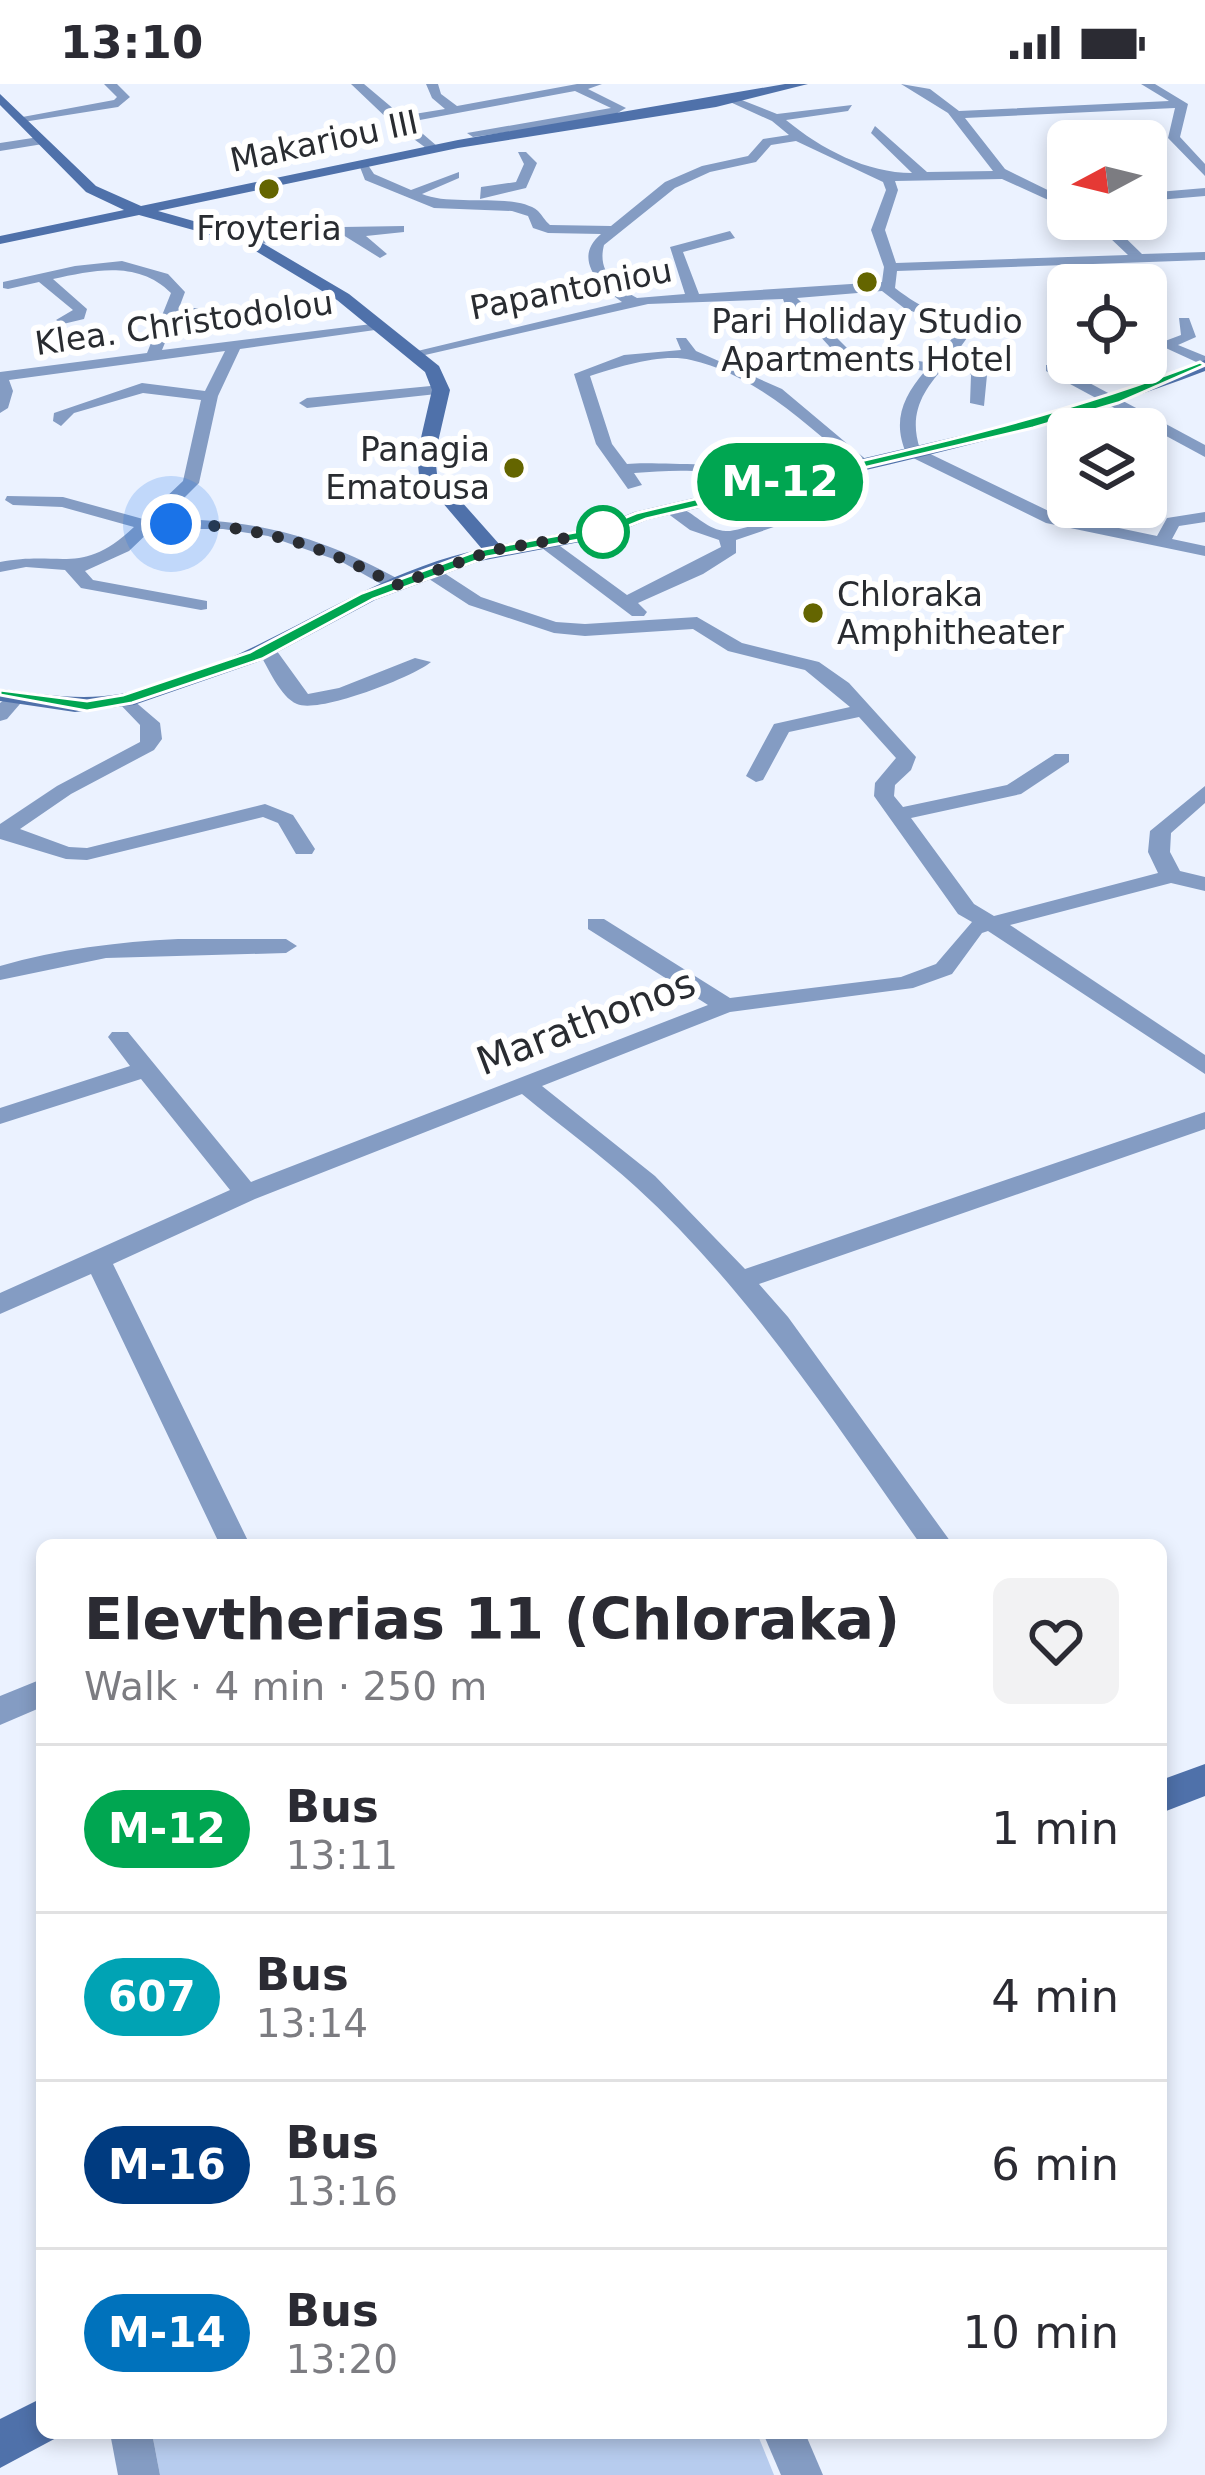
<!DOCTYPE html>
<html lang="en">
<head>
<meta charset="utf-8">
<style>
	:root { --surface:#fff; --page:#f2f2f3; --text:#2b2b33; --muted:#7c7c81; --line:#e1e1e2 }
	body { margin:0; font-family:"DejaVu Sans",sans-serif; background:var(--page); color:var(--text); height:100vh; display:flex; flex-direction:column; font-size:45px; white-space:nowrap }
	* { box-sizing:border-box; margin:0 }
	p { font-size:39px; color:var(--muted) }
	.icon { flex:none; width:66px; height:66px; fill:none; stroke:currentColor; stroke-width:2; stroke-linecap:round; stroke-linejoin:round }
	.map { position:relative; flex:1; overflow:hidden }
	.details { position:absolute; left:36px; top:1455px; width:1131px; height:900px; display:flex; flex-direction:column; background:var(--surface); border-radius:18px; box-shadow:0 6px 18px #0003 }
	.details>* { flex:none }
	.badge { padding:0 24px; border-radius:39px; font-size:42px; line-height:78px }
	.needle { width:78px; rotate:263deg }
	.fabs { position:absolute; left:1047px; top:36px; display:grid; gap:24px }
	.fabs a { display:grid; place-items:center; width:120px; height:120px; border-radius:18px; background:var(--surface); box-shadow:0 6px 18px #0003; font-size:60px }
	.you { position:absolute; width:60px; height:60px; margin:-30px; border:9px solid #fff; border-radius:50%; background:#1a73e8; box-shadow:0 0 0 18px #1a73e833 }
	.map>.badge { position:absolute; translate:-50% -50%; box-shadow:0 0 0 6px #fff }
	.round { display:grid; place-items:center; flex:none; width:126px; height:126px; border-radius:18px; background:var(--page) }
	.headline { display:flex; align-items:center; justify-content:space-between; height:204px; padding:0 48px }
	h1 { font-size:57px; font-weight:600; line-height:90px }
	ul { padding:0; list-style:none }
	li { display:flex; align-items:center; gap:36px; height:168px; padding:0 48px; border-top:3px solid var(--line) }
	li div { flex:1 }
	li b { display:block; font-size:45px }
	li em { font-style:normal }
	li .badge { min-width:132px; font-weight:700; text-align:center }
	.status { display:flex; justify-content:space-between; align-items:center; height:84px; padding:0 60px; background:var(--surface); direction:ltr }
	.status svg { height:33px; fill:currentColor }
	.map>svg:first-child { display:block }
</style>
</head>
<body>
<div class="status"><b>13:10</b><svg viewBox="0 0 49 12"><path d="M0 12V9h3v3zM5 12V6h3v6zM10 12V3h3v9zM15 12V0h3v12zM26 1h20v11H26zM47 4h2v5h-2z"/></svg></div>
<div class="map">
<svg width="1205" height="2391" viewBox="0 0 1205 2391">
	<rect width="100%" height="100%" fill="#ebf2ff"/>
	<polygon fill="#b7ccee" points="152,2349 757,2349 774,2391 160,2391"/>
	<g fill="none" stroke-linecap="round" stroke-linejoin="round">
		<g fill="#849cc3" fill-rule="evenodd">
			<polygon points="104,0 117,0 130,13 118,23 23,38 17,34 114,16 117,13"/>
			<polygon points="351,0 364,0 402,32 445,25 432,14 426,0 438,0 441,10 457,22 577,0 602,0 588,5 626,24 609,34 473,53 467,49 611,24 575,7 409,38 437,62 433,69 393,40"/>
			<path d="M901,0L930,5L959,27L1169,17L1141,0H1155L1188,20L1180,53L1205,80V92L1168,54L1175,24L965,34L1005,85L1068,116V125L1002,95L895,97L898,106L885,146L896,179L1128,171L1090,135H1106L1142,170L1205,168V176L897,187L895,204C933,233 959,241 1005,232L1012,236L972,247L954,272L975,277L987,291L984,322L970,319L971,291L965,283L947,280C923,306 908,329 920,365L1057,431L1157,452L1167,434L1205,428V438L1179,442L1172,455L1205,462V472L1046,439L907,371C892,338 902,314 925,287L840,274L806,237L786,224L783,215L648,220L412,274L405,270L622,218C599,202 572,174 601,150L548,149L533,144L528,132L512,127L434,124L365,96L358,78H366L374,90L411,106L459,88V94L422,110C452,123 515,108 538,127C542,131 545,137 550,141L611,142L665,98L702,82L748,72L763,55L789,51L772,37L730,18L734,13L777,30L852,21L848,27L786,36C821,65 867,89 912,89L871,49L875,42L927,88L993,87L948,29ZM796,57L883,98L886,106L871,146L884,183L882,198L699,210L683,168L735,154L730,147L670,163L685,210L637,214C615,201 597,188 604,161L675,104L710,88L756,78L771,61ZM882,207L904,224L959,246L932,279L850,267L797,214Z"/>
			<polygon points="39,53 43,60 0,67 0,59"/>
			<polygon points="518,68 526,68 537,79 526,104 480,115 481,103 516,98 524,80"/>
			<polygon points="1205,104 1205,112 1146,117 1146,109"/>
			<polygon points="404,142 404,148 366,152 387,170 380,174 343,151 249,161 242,157 343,143"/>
			<path d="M122,177L168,190L185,208L179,224H229L242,237L235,241L225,232H176L162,266L380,239L382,242L375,246L240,265L218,312L199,399L163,435C256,435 321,452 402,497V505H390L342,478L268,452L223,445H152L129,467L85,487L93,496L207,517V525L201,526L81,504L65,486L26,483L0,488V478C62,466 81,493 134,443L62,423L13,421L5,416L7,412L63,413L143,435L183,397L201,316L143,309L74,329L61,342L53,337L54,329L142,299L205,307L225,267L9,296L13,307L8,324L0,329V288L147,269L171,209C138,176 94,186 53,195L87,225L84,235L63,240L56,236L73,226L39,198L8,205L3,204V198L75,182Z"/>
			<polygon points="1179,234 1189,234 1196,253 1178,261 1205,272 1205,282 1157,260 1181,251"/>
			<path d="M676,254H686L696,267L782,305L869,378L855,381C806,340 756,291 691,276C661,269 619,283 590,292L612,360L627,380C655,377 728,385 745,375L749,355L763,358L761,377L746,388L756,394V402C743,402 740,396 728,392C698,384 664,387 634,389L642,401L628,405L596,360L574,290L624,271L681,266Z"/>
			<polygon points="1046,281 1056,281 1205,361 1205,373 1046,287"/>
			<polygon points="441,301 449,306 446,309 307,324 299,319 307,314"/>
			<path d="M819,384H831L852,399L847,418L736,456V469L703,490L638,519L647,528L644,532H632L534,458L549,454L627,511L721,463L719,456L690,446L667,429V421C689,420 703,446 726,447C745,448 812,418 834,411L837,404L819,390Z"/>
			<path d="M426,485H438L481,513L556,538L585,540L697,533L742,559L819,578L849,599L916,673L911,686L895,701L894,712L903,723L1007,701L1055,670H1069V678L1021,710L911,734L974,820L994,832L1158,789L1148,768L1150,747L1205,702V719L1171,749L1170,768L1180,787L1205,793V807L1171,799L1010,841L1205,971V990L988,847L982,849L952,890L913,904L730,928L542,1002L655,1092L745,1185L1205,1028V1045L759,1200L788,1233L953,1461H921C833,1337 749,1206 636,1103C600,1070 559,1041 522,1010L255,1115L113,1180L250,1461H220L91,1190L0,1230V1209L230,1106L141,995L0,1040V1024L130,982L108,953L112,948H128L251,1098L708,921L588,845V835H604L730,914L901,893L936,880L972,838L958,830L874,712L875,699L896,674L859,633L789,648L763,696L756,698L746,692L774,640L850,623L805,586L728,567L693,545L585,552L554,549L469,521L426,493Z"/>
			<path d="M260,563H274L308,610L339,604L415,574L431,578C413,593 319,630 297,620C280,613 268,583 258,567Z"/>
			<polygon points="16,607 26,613 7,635 0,637 0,619"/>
			<polygon points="126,610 160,639 162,655 154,666 71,710 20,745 69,763 87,764 265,720 293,731 315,765 312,770 296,770 278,739 263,733 87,776 66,775 0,755 0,740 57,702 140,658 140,641 116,616"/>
			<path d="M178,855H286L297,862L286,869L106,874L0,896V882C59,865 117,858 178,855Z"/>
			<polygon points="42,1595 42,1623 0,1641 0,1612"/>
			<polygon points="110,2349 152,2349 160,2391 118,2391"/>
			<polygon points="763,2349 805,2349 823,2391 781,2391"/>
		</g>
		<g fill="#4f71aa" fill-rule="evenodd">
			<path d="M785,0H808L716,23L458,64L158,127L254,154L349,210L439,282L450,306L435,371L437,390L500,461L601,442L634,428L1023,337L1108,312L1205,276V287C1025,356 835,392 647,436L606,453L480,477L375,516L263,576L134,621L75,628L0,617V605C40,610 80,617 120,610C250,587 354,491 482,465L419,391L417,371L432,306L425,288L337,216L244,160L139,131L0,160V152L124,126L86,108L0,21V10L96,102L141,122L458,56Z"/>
			<polygon points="1205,1680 1205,1712 1161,1729 1161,1696"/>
			<polygon points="42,2314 42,2349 60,2349 58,2353 0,2384 0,2335"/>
		</g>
	</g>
	<path fill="#00a651" stroke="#fff" stroke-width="3" d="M1200,278L1205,281L1118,319L1033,344L646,435L606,451L487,473L373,515L262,575L132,619L87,627L0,611V606L87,617L123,611L250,568L362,509L479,466L602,443L636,429C825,383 1018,349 1200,278Z"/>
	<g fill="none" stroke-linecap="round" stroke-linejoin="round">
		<path stroke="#292c31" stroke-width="12" stroke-dasharray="0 21.6" d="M171,440C255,440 323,461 396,501L494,466L603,448"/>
	</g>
	<g fill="#646500" stroke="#fff" stroke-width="4.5">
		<circle cx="269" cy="105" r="12"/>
		<circle cx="867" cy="198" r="12"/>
		<circle cx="514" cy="384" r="12"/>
		<circle cx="813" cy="529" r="12"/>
	</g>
	<circle fill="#fff" stroke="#00a651" stroke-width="6" cx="603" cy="448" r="24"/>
	<g text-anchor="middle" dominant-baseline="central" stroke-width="12" stroke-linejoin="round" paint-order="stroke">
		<g font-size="33" fill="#292c31" stroke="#fff">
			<text transform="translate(324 57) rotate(-12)">Makariou III</text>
			<text transform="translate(571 205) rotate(-11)">Papantoniou</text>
			<text transform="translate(184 239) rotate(-8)">Klea. Christodolou</text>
		</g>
		<g font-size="33" fill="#292c31" stroke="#fff">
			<text x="269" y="144">Froyteria</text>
			<text x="867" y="237">Pari Holiday Studio<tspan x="867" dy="38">Apartments Hotel</tspan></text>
			<text x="490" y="365" text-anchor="end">Panagia<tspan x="490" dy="38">Ematousa</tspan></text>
			<text x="837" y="510" text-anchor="start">Chloraka<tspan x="837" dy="38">Amphitheater</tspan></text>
		</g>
		<g font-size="39" fill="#292c31" stroke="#fff">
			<text transform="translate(586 938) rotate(-21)">Marathonos</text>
		</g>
	</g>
</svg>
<div class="fabs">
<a><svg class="needle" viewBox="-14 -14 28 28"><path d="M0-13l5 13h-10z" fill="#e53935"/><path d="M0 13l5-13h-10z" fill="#7c7c81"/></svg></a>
<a><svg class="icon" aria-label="locate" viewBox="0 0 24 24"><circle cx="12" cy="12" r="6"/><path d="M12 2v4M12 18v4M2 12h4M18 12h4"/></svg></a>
<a><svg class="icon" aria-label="layers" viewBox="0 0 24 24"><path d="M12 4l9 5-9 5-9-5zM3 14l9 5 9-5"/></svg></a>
</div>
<div class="you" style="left:171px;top:440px"></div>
<b class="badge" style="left:780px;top:398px;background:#00a651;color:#fff">M-12</b>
<section class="details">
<div class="headline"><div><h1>Elevtherias 11 (Chloraka)</h1><p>Walk · 4 min · 250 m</p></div><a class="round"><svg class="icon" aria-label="heart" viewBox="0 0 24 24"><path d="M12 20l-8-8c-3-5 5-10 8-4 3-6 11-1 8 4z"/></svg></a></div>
<ul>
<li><span class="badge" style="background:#00a651;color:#fff">M-12</span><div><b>Bus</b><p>13:11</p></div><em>1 min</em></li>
<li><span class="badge" style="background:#00a3b4;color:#fff">607</span><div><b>Bus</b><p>13:14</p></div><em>4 min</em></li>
<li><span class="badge" style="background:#003b80;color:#fff">M-16</span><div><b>Bus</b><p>13:16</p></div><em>6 min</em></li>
<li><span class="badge" style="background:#0072bc;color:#fff">M-14</span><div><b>Bus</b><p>13:20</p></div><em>10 min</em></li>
</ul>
</section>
</div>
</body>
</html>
